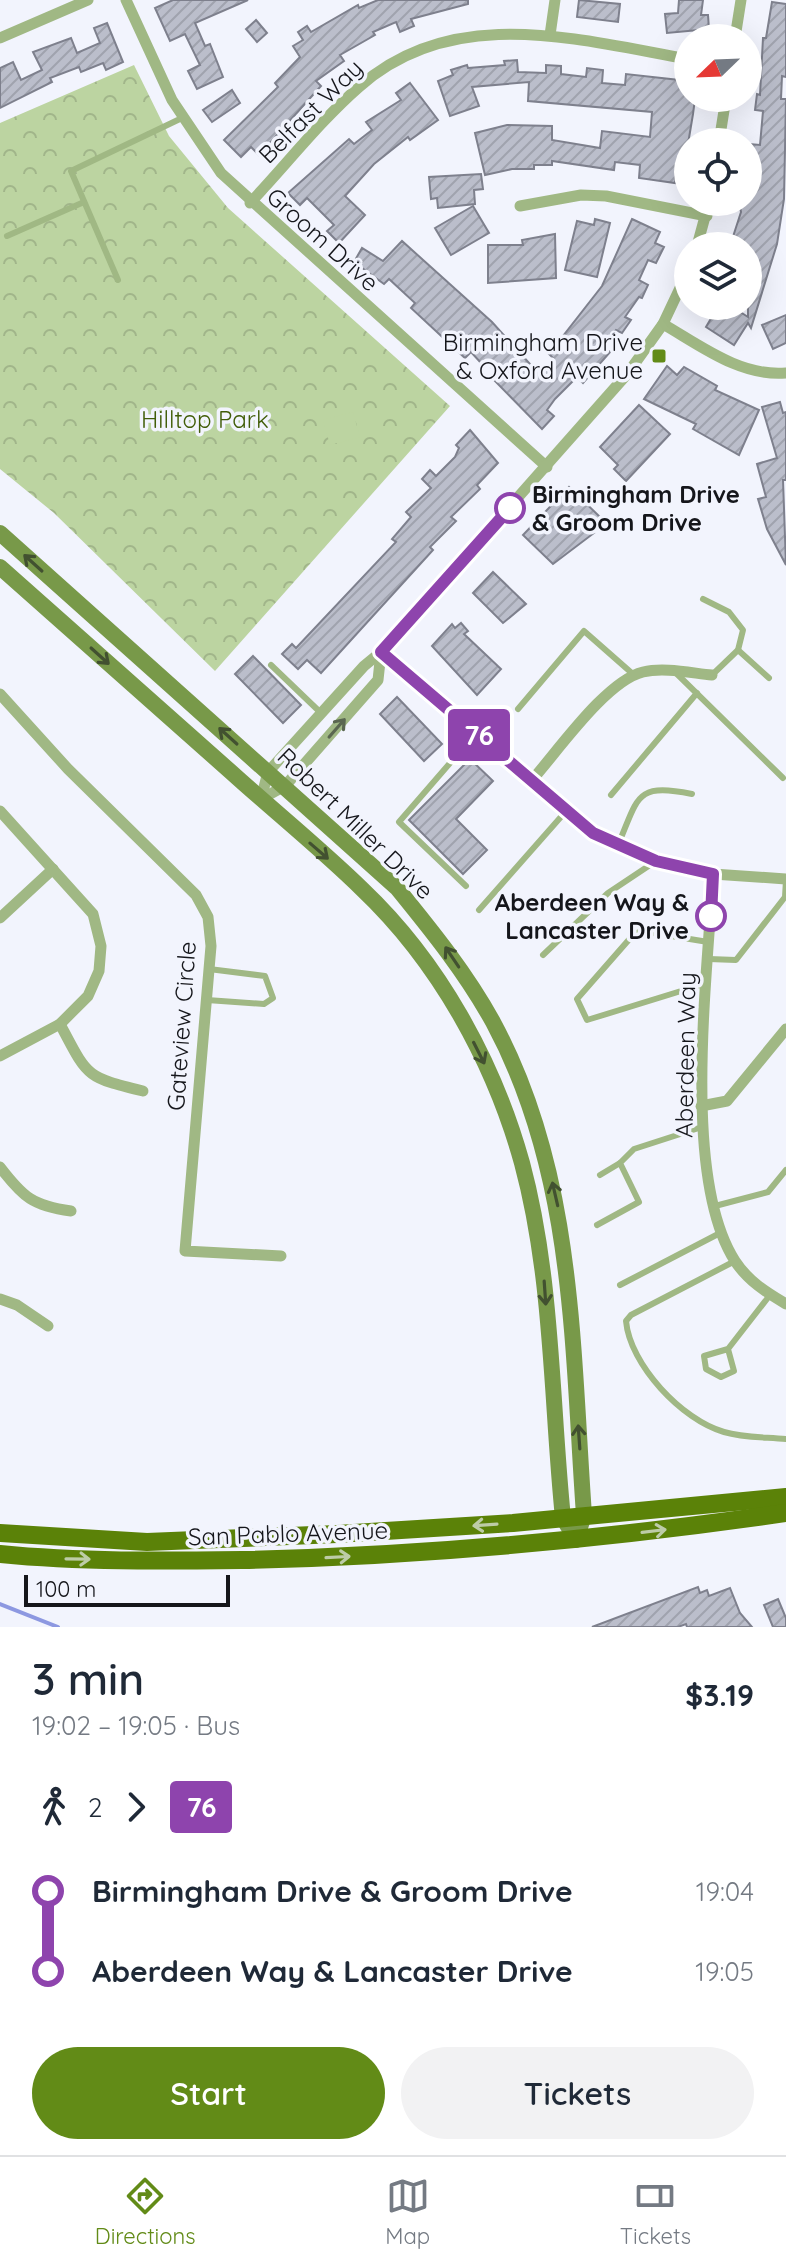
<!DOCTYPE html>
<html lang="en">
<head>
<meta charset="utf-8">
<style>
	:root { --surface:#fff; --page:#f2f2f3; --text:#1f2937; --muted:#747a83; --line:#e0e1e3; --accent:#628b17 }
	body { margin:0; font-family:Quicksand,sans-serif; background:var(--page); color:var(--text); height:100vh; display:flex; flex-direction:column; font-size:30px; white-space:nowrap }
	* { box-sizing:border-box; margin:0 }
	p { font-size:26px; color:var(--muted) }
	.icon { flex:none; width:44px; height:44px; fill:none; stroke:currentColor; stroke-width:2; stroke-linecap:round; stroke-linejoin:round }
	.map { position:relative; height:1627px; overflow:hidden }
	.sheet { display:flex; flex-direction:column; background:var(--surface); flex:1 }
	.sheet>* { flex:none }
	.badge { padding:0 16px; border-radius:6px; font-size:28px; line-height:52px }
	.needle { width:52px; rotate:247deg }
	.controls { position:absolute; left:674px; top:24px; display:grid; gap:16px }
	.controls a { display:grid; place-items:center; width:88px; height:88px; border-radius:50%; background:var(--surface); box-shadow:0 8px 32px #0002; font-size:40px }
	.scale { position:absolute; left:24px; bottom:20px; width:206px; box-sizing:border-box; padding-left:8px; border:4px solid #15161b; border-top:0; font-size:22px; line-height:28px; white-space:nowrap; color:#15161b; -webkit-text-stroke:6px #f2f4fd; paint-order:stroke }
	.map>.badge { position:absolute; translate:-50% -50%; box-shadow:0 0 0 4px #fff }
	.legs { display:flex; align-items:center; gap:12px; height:88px; padding:0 32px; font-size:26px }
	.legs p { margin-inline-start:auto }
	.headline { display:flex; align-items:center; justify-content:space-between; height:136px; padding:0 32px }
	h1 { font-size:44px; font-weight:600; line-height:60px }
	.cta { display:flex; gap:16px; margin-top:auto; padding:16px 32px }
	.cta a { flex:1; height:92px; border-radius:48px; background:var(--accent); color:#fff; font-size:32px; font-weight:600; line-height:92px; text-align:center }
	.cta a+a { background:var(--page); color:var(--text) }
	ul { padding:0 32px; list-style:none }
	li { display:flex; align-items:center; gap:28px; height:80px; font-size:30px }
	li i { display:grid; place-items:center; width:12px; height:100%; margin:0 10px; background:currentColor }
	li i::after { content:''; width:20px; height:20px; margin:-10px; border:6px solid; border-radius:50%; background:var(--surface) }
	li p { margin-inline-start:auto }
	li:first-child i { background:linear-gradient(#0000 50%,currentColor 0) }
	li:last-child i { background:linear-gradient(currentColor 50%,#0000 0) }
	.menu { display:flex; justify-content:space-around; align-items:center; height:112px; border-top:2px solid var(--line); background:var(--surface); font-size:22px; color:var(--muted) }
	.menu a { display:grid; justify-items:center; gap:4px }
	.menu .on { color:var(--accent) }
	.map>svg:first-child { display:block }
</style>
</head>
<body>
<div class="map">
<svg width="786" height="1627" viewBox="0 0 786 1627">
	<defs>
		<pattern id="park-crowns" width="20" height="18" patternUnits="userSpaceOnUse" patternTransform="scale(2)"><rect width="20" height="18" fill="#bcd4a1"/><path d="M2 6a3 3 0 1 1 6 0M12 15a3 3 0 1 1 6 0" fill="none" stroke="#a1b58a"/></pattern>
		<pattern id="building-hatch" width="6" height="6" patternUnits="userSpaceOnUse" patternTransform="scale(2)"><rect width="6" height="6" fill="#bbbecb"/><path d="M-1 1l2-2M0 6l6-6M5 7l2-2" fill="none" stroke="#a0a3ae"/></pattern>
	</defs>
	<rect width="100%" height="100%" fill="#f2f4fd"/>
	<polygon fill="url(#park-crowns)" points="134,65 169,136 228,208 450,406 215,671 54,513 0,469 0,123"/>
	<polygon fill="#bcd4a1" points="353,412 360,437 330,445 323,420"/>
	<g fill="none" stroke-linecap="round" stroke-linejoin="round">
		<polyline stroke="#8d98e1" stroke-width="4" points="0,1604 58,1627"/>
	</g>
	<g fill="url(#building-hatch)" stroke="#7e808d" stroke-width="2">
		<polygon points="173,0 248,0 195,23 205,46 210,44 223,77 197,89 188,71 200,65 185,34 170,41 155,8"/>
		<polygon points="378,0 468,0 468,4 411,19 414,26 400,32 396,22 373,32 375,35 340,55 344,61 316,81 321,86 259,155 251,147 241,157 224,140 278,87 275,83 300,57 293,46 303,40 298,32 307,26 311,32 358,5 359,8"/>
		<polygon points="579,0 620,4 618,22 577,17"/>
		<polygon points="679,0 703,0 701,15 708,15 709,29 667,33 665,14 678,13"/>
		<polygon points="772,2 786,4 786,77 782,76 781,99 786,99 784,199 777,244 751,328 748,323 734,345 706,327 713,315 699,306 731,306 748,317 748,246 730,246 741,212 739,202 748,202 750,144 760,145 763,111 755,110 757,94 760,95 763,38 766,38"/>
		<polygon points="256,20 267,33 257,42 246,29"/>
		<polygon points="107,23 123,62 106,70 103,63 81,72 79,67 50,78 52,82 0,108 0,68 13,62 21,80 42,70 33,52 71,38 77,53 100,43 94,28"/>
		<polygon points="517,60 518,72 546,73 546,65 561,66 561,74 586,77 587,68 603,70 602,83 625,85 626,74 688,81 688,98 695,99 693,114 684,168 677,167 675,183 639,178 640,165 615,162 614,170 552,161 552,165 534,165 534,169 512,169 485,175 475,133 507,125 552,126 552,140 600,148 602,131 650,137 652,112 528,101 529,82 472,87 479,106 450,116 438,81 453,75 451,70 467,65 468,68 505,65 504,61"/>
		<polygon points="410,83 438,120 410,140 408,137 374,164 345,196 365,215 339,243 327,231 334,225 307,198 300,205 288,193 349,139 354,144 372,130 366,122 401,100 396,93"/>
		<polygon points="232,90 240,103 212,122 203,110"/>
		<polygon points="481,174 483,189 474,190 475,204 438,208 437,198 431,199 429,177"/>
		<polygon points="473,206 489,233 451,255 435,228"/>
		<polygon points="595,219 610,223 597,277 565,270 577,221 594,225"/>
		<polygon points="632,219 660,232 655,243 664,247 656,263 648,260 639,280 648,285 642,298 639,297 625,317 631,320 622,333 616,330 603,346 610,352 583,383 577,377 555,399 547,410 554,416 542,429 494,380 499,375 484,360 481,363 471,352 465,358 411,308 415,303 389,279 384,284 354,262 362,248 383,261 402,241 492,322 539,374 554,359 549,354 602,286"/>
		<polygon points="555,234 556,278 488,283 488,245 523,245 522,240"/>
		<polygon points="786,315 786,343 773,349 762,325"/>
		<polygon points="667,366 677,375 684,367 717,386 715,390 759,410 739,455 693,429 696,424 644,399"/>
		<polygon points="780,402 783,413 786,412 786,480 783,480 786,565 767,529 758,499 766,497 757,464 777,458 762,407"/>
		<polygon points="639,405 670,434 626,481 614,469 618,465 600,447"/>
		<polygon points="470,430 498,463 477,485 480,489 451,517 456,521 430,547 433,550 321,673 307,660 298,669 282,654 292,644 296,648 396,542 392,539 411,517 406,512 431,488 422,479 430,470 436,476 455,457 459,448 456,445"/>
		<polygon points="569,487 600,517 589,528 594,533 553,564 523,535"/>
		<polygon points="493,572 526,604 503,623 473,593"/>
		<polygon points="461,623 468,631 464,634 501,669 477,695 432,646 452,624 455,628"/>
		<polygon points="253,656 301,705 283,723 235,674"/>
		<polygon points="397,697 442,744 424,761 380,714"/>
		<polygon points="470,759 493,781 456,819 487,850 463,874 409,820"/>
		<polygon points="698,1587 700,1593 707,1590 709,1596 730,1588 740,1613 752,1627 687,1627 686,1624 678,1627 592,1627"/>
		<polygon points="778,1599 786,1618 786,1627 773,1627 764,1605"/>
	</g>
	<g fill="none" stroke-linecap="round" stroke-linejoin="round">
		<g stroke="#a0b884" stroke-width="6">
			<polyline points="7,236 84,202"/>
			<polyline points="118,280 71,171 182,118"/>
			<polyline points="703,599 729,612 743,630 738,650 712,675"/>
			<polyline points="738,650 769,678"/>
			<polyline points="271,665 321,713"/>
			<polyline points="677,674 783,778"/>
			<polyline points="518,709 584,631 634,675"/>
			<polyline points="611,795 697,693"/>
			<path d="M618,845C639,796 635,783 692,794"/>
			<polyline points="466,886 399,822 476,733"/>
			<polyline points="479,910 567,810"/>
			<polyline points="543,955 608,893 656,861"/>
			<polyline points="709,959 736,960 785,897 786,880"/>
			<polyline points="707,983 587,1020 577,999 633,935 641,931 708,942"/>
			<polyline points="207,1000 264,1004 273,998 265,976 209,969"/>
			<polyline points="600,1175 620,1163"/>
			<polyline points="715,1206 768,1192 786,1170"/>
			<polyline points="597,1225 639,1202 620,1163 634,1149 702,1127"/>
			<path d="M735,1261L631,1315L626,1321C630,1365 682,1420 724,1432C744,1438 766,1437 786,1439"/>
			<polyline points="620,1285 722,1232"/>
			<polyline points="728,1349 734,1371 721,1377 706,1369 704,1356 728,1349 770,1295"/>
		</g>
		<g stroke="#a0b884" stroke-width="11">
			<polyline points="126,0 172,100 221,173 547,467"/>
			<polyline points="550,35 555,0"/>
			<polyline points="0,38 88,0"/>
			<polyline points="735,38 741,0"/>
			<polyline points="719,142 726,98"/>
			<path d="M250,203C286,165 320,121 359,87C453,3 579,40 688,59"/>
			<polyline points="520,206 581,195 606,196 707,216"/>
			<polyline points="697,246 709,202"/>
			<path d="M663,324C701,346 741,377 786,373"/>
			<polyline points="381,652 593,833 656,861 713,874 786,879"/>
			<polyline points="0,694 68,769 196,895 208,917 211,946 185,1251 281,1256"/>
			<path d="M532,780C558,751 606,681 643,672C664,667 691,673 712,675"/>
			<polyline points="261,799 268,772 364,666 381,652 628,373 663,324 688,271"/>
			<polyline points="261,799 285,786 378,680 381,652"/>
			<polyline points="0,811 93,914 101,946 99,971 88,996 60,1024 0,1056"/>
			<path d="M713,874C708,974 681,1177 735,1261C748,1281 766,1292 786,1304"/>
			<polyline points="0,918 53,869"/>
			<path d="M60,1024C88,1077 85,1077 143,1091"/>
			<polyline points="701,1106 727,1101 786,1029"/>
			<path d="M0,1167C23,1197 33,1206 71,1211"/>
			<polyline points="0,1299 17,1305 48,1326"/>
		</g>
		<g stroke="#789949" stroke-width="16">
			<path d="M0,533L397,888C432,931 466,973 493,1022C575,1174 572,1347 584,1515L576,1540"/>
			<path d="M0,567C77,635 154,704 231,772C274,811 320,848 362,889C439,962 494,1062 522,1163C553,1278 551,1400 563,1518L569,1528"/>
		</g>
		<g stroke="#5b8208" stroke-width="18">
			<polyline points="0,1533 147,1542 337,1534 513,1523 786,1497"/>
			<path d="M0,1554C80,1562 162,1561 242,1560C425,1556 605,1539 786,1513"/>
		</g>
	</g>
	<defs><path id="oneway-shaft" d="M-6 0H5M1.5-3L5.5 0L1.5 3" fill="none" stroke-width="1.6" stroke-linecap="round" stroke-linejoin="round" transform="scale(2)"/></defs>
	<g stroke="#425130">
		<use href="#oneway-shaft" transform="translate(33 563) rotate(-138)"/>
		<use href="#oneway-shaft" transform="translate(100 656) rotate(42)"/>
		<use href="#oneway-shaft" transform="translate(228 736) rotate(-138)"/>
		<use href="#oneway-shaft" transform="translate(319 851) rotate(41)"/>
		<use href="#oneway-shaft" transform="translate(452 957) rotate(-124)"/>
		<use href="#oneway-shaft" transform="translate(479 1053) rotate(63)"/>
		<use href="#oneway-shaft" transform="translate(555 1194) rotate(-103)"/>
		<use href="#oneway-shaft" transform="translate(545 1293) rotate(86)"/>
		<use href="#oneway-shaft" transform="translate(579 1437) rotate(-94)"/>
	</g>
	<use stroke="#5a6750" href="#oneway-shaft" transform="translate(337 728) rotate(-49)"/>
	<g stroke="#bdcca7">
		<use href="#oneway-shaft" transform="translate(485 1525) rotate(176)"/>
		<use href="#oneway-shaft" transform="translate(654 1531) rotate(-7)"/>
		<use href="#oneway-shaft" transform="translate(338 1557) rotate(-3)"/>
		<use href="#oneway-shaft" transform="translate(78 1559) rotate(1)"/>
	</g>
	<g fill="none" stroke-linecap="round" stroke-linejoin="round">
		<defs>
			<polyline id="line-1" points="510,508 381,652 593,833 656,861 713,874 711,916"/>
		</defs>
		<use href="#line-1" stroke="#fff" stroke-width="18"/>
		<use href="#line-1" stroke="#8e44ad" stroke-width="12"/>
	</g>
	<rect fill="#628b17" stroke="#f2f4fd" stroke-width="3" x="651" y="348" width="16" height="16" rx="4"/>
	<g fill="#fff" stroke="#8e44ad" stroke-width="4">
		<circle cx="510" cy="508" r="14"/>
		<circle cx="711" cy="916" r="14"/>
	</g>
	<g text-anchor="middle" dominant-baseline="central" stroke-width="7" stroke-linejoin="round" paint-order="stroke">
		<g font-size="24" fill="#15161b" stroke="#f2f4fd">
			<text transform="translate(310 111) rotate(-45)">Belfast Way</text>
			<text transform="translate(323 239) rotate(42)">Groom Drive</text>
			<text transform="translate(356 823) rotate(44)">Robert Miller Drive</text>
			<text transform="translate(181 1026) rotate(-86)">Gateview Circle</text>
			<text transform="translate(685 1055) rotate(-89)">Aberdeen Way</text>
			<text transform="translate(288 1533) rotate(-2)">San Pablo Avenue</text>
		</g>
		<g font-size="24" fill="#15161b" stroke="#f2f4fd" text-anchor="end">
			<text x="643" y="342">Birmingham Drive<tspan x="643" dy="28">&amp; Oxford Avenue</tspan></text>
		</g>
		<g font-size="24" fill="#415d08" stroke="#f2f4fd">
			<text x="205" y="419">Hilltop Park</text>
		</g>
		<g font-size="24" font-weight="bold" fill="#15161b" stroke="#f2f4fd" text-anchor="start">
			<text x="532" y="494">Birmingham Drive<tspan x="532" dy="28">&amp; Groom Drive</tspan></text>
			<text x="689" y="902" text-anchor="end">Aberdeen Way &amp;<tspan x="689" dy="28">Lancaster Drive</tspan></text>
		</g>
	</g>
</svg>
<div class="controls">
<a><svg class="needle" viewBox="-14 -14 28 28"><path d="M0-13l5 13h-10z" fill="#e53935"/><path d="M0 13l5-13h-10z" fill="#747a83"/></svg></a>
<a><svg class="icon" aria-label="locate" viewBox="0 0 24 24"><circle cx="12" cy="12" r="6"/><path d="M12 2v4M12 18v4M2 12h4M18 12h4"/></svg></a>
<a><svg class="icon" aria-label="layers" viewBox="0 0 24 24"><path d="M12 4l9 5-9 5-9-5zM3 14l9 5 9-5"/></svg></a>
</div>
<div class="scale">100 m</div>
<b class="badge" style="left:479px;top:735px;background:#8e44ad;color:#fff">76</b>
</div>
<section class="sheet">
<div class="headline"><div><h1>3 min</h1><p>19:02 – 19:05 · Bus</p></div><b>$3.19</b></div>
<div class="legs"><svg class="icon" aria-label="walk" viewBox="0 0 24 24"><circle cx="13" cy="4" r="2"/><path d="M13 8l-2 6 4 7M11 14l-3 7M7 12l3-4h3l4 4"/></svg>2<svg class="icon" aria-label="forward" viewBox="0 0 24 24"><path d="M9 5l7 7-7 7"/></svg><b class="badge" style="background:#8e44ad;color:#fff">76</b></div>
<ul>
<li><i style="color:#8e44ad"></i><b>Birmingham Drive &amp; Groom Drive</b><p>19:04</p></li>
<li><i style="color:#8e44ad"></i><b>Aberdeen Way &amp; Lancaster Drive</b><p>19:05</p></li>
</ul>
<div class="cta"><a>Start</a><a>Tickets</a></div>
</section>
<nav class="menu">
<a class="on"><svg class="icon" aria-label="directions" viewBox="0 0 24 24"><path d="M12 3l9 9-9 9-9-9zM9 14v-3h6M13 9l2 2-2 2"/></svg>Directions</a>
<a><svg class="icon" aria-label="map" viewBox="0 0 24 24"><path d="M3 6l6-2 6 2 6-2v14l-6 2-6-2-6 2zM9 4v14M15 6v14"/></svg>Map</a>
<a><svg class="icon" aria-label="tickets" viewBox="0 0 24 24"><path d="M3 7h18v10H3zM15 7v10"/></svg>Tickets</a>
</nav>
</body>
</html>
